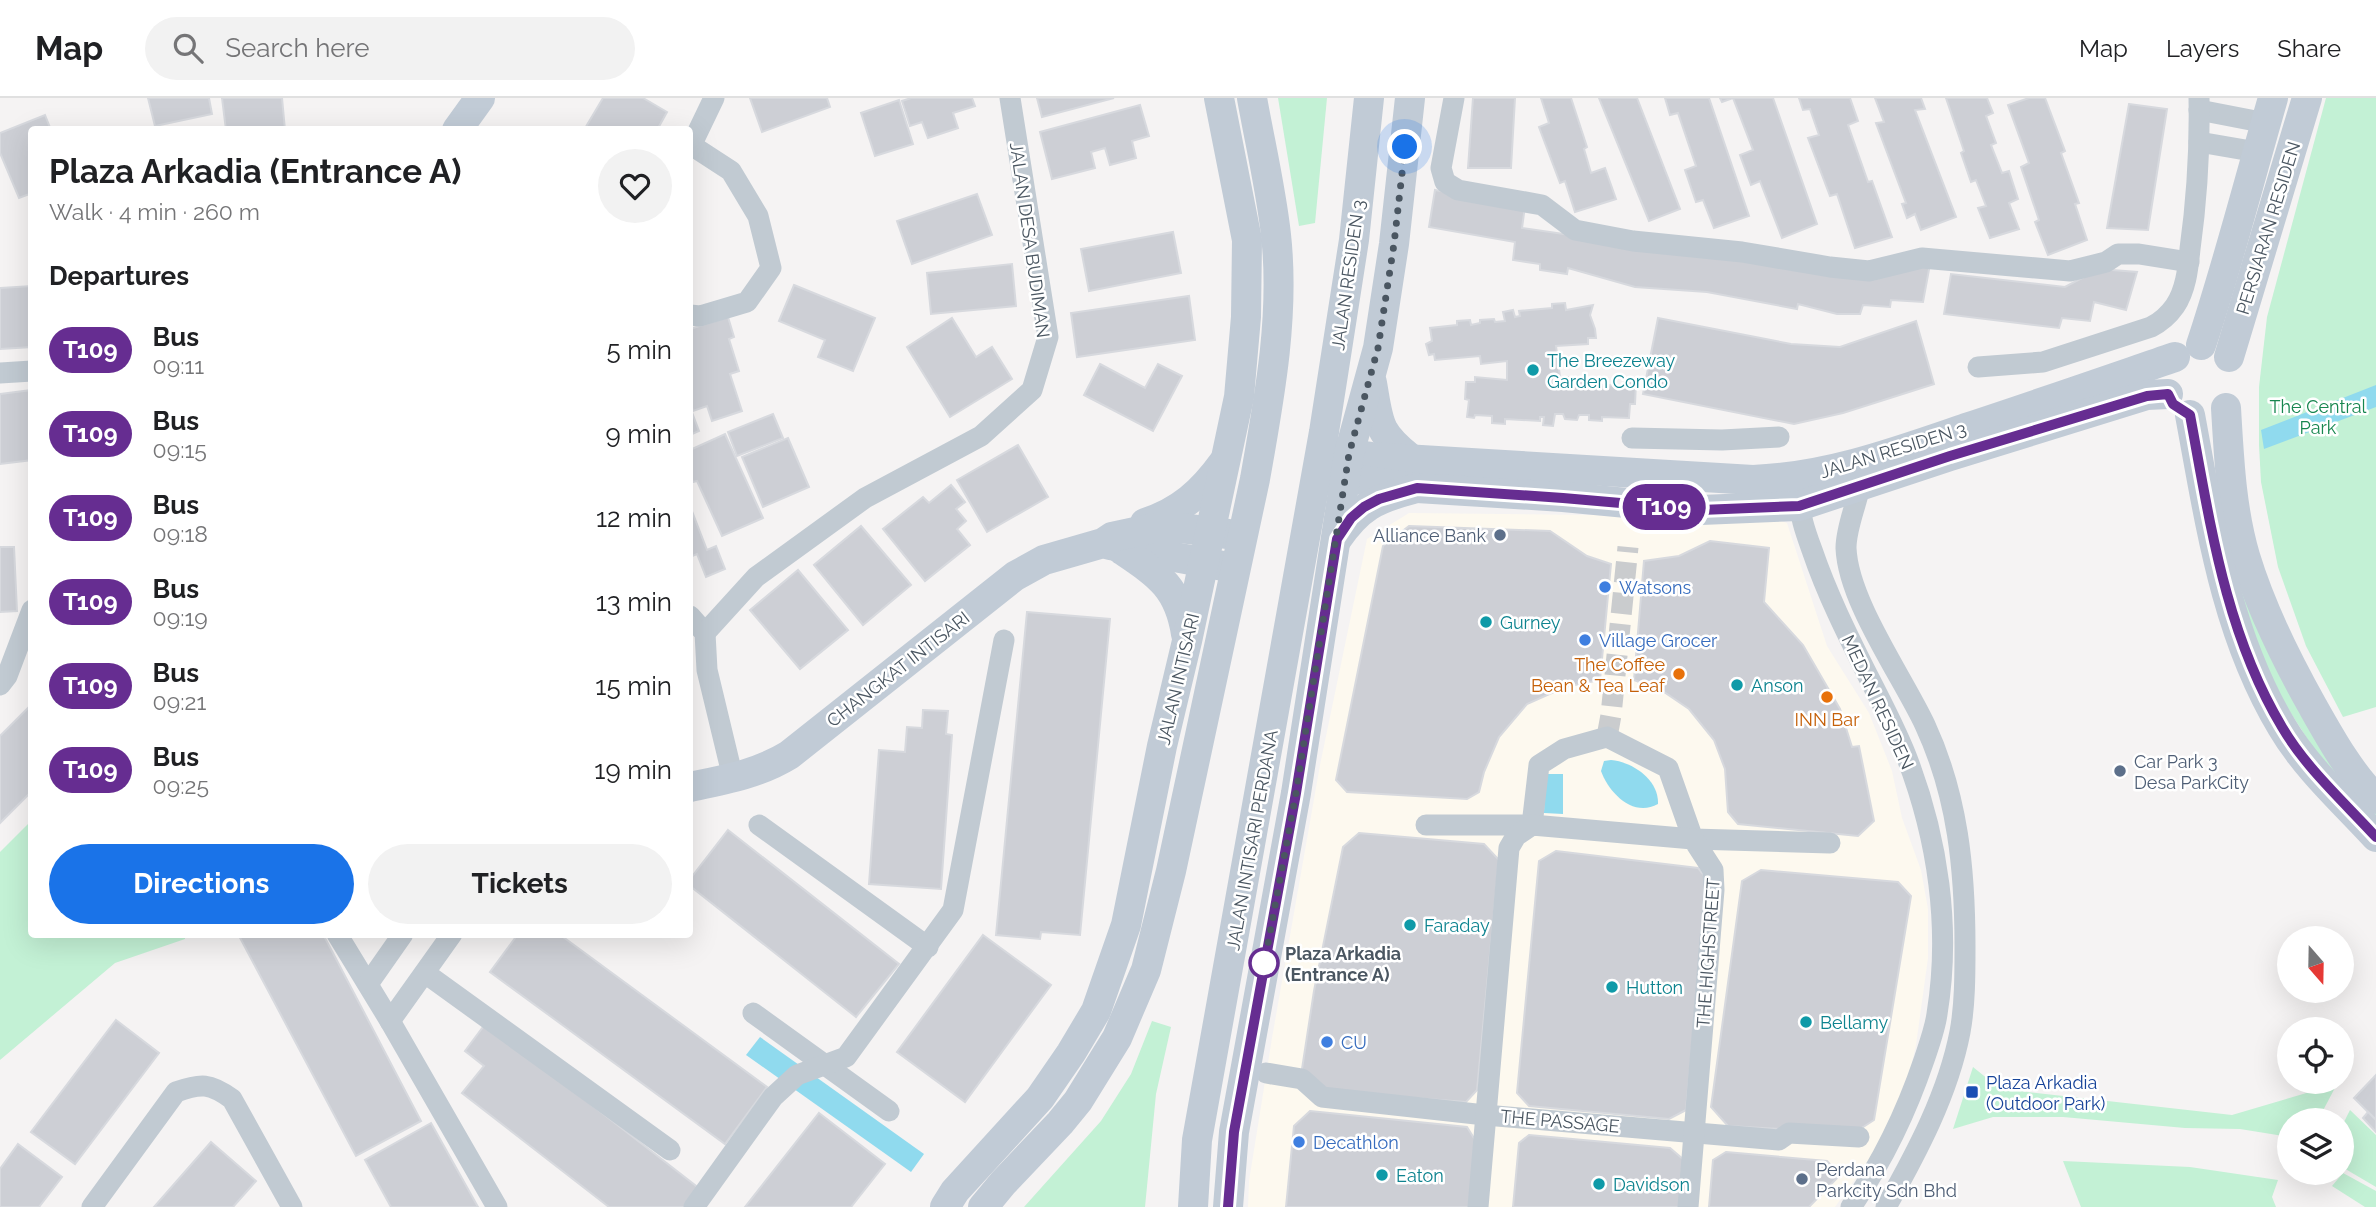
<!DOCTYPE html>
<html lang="en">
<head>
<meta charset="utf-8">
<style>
	:root { --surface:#fff; --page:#f2f2f2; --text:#202124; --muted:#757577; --line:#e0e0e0; --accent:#1a73e8 }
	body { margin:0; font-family:Raleway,sans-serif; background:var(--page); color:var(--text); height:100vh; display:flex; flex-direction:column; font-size:26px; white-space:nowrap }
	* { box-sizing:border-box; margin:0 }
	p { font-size:23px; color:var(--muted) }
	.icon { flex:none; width:38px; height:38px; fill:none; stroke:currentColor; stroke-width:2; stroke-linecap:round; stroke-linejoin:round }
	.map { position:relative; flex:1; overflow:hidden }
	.sheet { position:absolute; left:28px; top:28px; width:665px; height:812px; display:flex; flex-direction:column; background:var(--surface); border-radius:7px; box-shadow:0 7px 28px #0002 }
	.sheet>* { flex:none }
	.badge { padding:0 14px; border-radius:23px; font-size:24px; line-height:46px }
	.needle { width:46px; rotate:160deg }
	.controls { position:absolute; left:2277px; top:828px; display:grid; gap:14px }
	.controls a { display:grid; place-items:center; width:77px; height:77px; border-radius:50%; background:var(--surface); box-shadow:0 7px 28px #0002; font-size:35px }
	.you { position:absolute; width:35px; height:35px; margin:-18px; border:5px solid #fff; border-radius:50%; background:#1a73e8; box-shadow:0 0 0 10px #1a73e833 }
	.map>.badge { position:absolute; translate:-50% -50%; box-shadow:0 0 0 4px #fff }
	h2 { padding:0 21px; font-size:26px; line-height:63px }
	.round { display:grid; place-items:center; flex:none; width:74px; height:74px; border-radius:37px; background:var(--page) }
	.headline { display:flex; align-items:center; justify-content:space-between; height:119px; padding:0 21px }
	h1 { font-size:33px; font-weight:700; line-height:52px }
	.action { display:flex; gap:14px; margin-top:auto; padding:14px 21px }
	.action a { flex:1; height:80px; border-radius:42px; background:var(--accent); color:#fff; font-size:28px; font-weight:700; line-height:80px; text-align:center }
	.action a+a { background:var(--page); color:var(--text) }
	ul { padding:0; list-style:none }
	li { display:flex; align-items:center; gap:21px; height:84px; padding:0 21px }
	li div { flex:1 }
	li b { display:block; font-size:26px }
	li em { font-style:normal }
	li .badge { min-width:77px; font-weight:700; text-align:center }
	header { display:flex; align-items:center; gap:42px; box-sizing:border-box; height:98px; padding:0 35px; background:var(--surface); border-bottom:2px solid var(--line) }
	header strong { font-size:33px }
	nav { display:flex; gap:38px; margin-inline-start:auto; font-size:24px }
	.search { width:490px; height:63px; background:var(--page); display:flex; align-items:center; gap:18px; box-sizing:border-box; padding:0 24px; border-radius:38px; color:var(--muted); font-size:26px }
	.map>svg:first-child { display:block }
</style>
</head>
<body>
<header>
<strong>Map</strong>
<div class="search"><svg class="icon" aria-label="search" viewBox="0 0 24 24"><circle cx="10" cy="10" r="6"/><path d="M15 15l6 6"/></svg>Search here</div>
<nav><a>Map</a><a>Layers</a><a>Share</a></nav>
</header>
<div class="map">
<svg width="2376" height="1109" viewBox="0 0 2376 1109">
	<rect width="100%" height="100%" fill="#f5f3f3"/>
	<polygon fill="#fdf9ef" points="1409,415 1769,419 1787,425 1827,548 1869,615 1892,673 1902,720 1921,772 1928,811 1928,860 1916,947 1906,990 1881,1045 1835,1109 1248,1109 1249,1083 1272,940 1320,667 1367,441"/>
	<g fill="#c3f1d5">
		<polygon points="1278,0 1327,0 1315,125 1299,128"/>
		<polygon points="2326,0 2376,0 2376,609 2343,619 2306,548 2278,469 2261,384 2259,347 2259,289 2267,219"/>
		<polygon points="2219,384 2342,680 2376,716 2376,726 2317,656 2285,606 2251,539"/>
		<polygon points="31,723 32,836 185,836 185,841 115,865 0,962 0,754"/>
		<polygon points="1152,923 1171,929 1156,996 1145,1109 1024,1109 1101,1023 1131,976"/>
		<polygon points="1973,969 1999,990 2009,992 2232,1017 2337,986 2318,1022 2289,1022 2289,1039 2240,1031 2185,1030 2063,1019 1993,1019 1953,1031"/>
		<polygon points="2350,1012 2376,1037 2376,1089 2342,1069 2342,1065 2349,1055 2342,1050 2342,1028"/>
		<polygon points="2063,1063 2190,1069 2278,1082 2272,1099 2276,1109 2081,1109"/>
		<polygon points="2343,1075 2376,1093 2376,1109 2365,1109 2332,1088"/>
	</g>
	<g fill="#90daee">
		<polygon points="2376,287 2376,309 2264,351 2261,332"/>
		<path d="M1611,662C1633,664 1659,682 1658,706C1633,720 1609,695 1601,673L1604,663Z"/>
		<polygon points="1545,676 1563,676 1563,716 1544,715"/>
		<polygon points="760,939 924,1056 911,1074 746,957"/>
	</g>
	<g fill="#cdcfd5" stroke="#d7d9de" stroke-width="2">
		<polygon points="148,0 209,0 212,16 155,28"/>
		<polygon points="222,0 282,0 285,32 226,32"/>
		<polygon points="603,0 643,0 667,14 657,32 584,32"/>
		<polygon points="750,0 827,0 830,9 762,34"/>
		<polygon points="911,0 972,0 975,8 953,15 958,30 928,40 922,24 910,28 902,3"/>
		<polygon points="1037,0 1114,0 1042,19"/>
		<polygon points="1473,0 1515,0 1511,70 1468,70"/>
		<polygon points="1541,0 1571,0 1587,49 1584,51 1591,75 1605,70 1616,101 1575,114 1565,83 1560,85 1539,29 1549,25"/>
		<polygon points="1599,0 1637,0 1680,111 1649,123"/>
		<polygon points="1665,0 1709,0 1749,118 1714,130 1703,102 1696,104 1685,72 1696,68 1678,15 1670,17"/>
		<polygon points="1720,0 1773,0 1817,126 1782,140 1760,83 1751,87 1740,57 1753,52 1733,0 1722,4"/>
		<polygon points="1799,0 1850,0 1858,23 1848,27 1868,84 1872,83 1892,139 1855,150 1837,96 1830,98 1808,40 1819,37 1810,11 1803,12"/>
		<polygon points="1875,0 1921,0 1925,11 1915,12 1956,119 1921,132 1915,116 1907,120 1902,106 1906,105 1876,25 1884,24"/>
		<polygon points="1946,0 1987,0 1993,15 1986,18 1996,45 1991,47 2002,75 2009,73 2018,101 2009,105 2019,131 1990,140 1978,110 1986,108 1976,82 1971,84 1961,55 1964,53"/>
		<polygon points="2029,0 2045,0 2065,53 2061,55 2079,105 2075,106 2087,142 2048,157 2035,124 2039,122 2021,69 2029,65 2008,7"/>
		<polygon points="899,2 913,46 875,58 861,15"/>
		<polygon points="2129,6 2167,11 2148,132 2107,130"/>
		<polygon points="1140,7 1149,38 1132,43 1136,60 1110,67 1105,50 1091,54 1095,70 1052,81 1040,34"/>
		<polygon points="45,17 51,32 32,32 32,95 19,100 0,55 0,35"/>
		<polygon points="1435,92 1525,108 1522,130 1834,175 1930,166 1923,204 1891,202 1890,209 1863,207 1860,216 1837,216 1798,206 1797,211 1707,194 1635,189 1568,170 1567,176 1540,172 1540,166 1513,162 1515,144 1429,129"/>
		<polygon points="977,96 992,137 912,166 897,123"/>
		<polygon points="1173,134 1181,175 1089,193 1081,151"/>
		<polygon points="1012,166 1016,208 931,216 927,175"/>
		<polygon points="2099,171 2137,174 2126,212 2094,204 2090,223 2062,220 2059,230 1944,216 1951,176 2065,189"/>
		<polygon points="794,187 875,220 853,273 818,259 825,242 779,223"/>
		<polygon points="32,188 32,249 0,251 0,190"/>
		<polygon points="1189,198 1195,242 1077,259 1071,215"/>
		<polygon points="1565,205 1566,212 1593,207 1590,217 1595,231 1596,240 1588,240 1588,246 1556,248 1560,279 1584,279 1585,286 1624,288 1624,284 1636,285 1635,306 1630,306 1629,320 1602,319 1602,323 1589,322 1589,317 1579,317 1577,322 1565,321 1563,316 1555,316 1553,328 1543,327 1544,319 1540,319 1540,323 1505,321 1505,326 1492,325 1492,318 1475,317 1474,320 1467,319 1469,302 1465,301 1466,284 1475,284 1475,279 1507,282 1507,263 1481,266 1480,258 1435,262 1434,256 1429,257 1426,246 1432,243 1430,230 1457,227 1457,223 1470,222 1471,227 1480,225 1480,222 1494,221 1495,224 1505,223 1503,214 1513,212 1515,219 1520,218 1519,213 1552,210 1552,206"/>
		<polygon points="728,219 734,239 729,241 739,273 730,276 742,313 712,323 707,308 693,313 690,303 690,231"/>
		<polygon points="952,220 976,259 992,249 1012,281 950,319 907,249"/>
		<polygon points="1658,220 1791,246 1840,249 1916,223 1934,286 1843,315 1794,326 1643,296"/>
		<polygon points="1100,266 1145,290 1158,266 1182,278 1153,333 1084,297"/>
		<polygon points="32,292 32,362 0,366 0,296"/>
		<polygon points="690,309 699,333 690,337"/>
		<polygon points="773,316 783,340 737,358 728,334"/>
		<polygon points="725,336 763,420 722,438 697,383 693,384 690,376 690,352"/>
		<polygon points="788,340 809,389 763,409 742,359"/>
		<polygon points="1018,347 1048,399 987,434 957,382"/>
		<polygon points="951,387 965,404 956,411 966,423 957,431 970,447 925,483 883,431 923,399 929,405"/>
		<polygon points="690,408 707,452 716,448 725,471 706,479 697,456 690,459"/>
		<polygon points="861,428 911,487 863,527 814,467"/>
		<polygon points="1409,428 1550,433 1587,458 1611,466 1600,582 1565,589 1527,606 1499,639 1484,674 1479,694 1467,701 1347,694 1336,682 1383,448"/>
		<polygon points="1710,443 1769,450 1764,504 1803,547 1840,611 1852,649 1859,648 1874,723 1858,738 1738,726 1728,714 1725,671 1714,642 1689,611 1661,592 1634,582 1644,463 1679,458"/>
		<polygon points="0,449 14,449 17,513 0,514"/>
		<polygon points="798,472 848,532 800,571 750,512"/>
		<polygon points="1027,514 1110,521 1080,837 1041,834 1040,841 996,837"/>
		<polygon points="32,606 32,693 0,725 0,638"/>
		<polygon points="923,612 948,613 946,636 952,637 941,791 869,786 879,652 905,654 907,629 922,630"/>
		<polygon points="728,732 899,866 856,919 690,788 690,781"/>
		<polygon points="1359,735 1484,746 1499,762 1477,992 1466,1004 1322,993 1302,971 1314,893 1343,749"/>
		<polygon points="1556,753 1698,770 1708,783 1686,1012 1669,1021 1529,1008 1517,995 1539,763"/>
		<polygon points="1761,772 1898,784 1911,798 1874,1022 1854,1035 1728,1028 1711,1009 1742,783"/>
		<polygon points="238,836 323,836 421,1023 356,1058"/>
		<polygon points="518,836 559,836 767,989 725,1046 490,874"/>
		<polygon points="983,837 1051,887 965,1004 897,954"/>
		<polygon points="116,922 159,955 75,1066 31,1034"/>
		<polygon points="486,925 700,1091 686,1109 609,1109 462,995 484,968 465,953"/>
		<polygon points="2376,977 2376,1022 2354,1000"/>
		<polygon points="1310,1013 1467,1029 1477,1045 1472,1109 1286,1109 1294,1028"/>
		<polygon points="2368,1014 2376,1022 2376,1034 2363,1020"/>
		<polygon points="819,1015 885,1066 851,1109 745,1109"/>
		<polygon points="431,1025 478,1109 391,1109 365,1062"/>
		<polygon points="1529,1037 1670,1050 1684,1062 1681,1109 1513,1109 1519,1045"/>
		<polygon points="211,1044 256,1083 233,1109 154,1109"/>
		<polygon points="18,1046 62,1079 39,1109 0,1109 0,1071"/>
		<polygon points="1726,1054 1827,1063 1840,1077 1809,1109 1709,1109 1713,1062"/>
	</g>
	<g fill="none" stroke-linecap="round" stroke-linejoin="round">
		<polyline stroke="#caccce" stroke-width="21" stroke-dasharray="21 10" stroke-linecap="butt" points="1607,639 1611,617 1628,449"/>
		<g stroke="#c1cad2" stroke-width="21">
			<polyline points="1454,0 1441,70 1445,84 1458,92 1542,107 1575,132 1633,143 1742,154 1830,169 1869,173 1922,160 2070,173 2106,164 2118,156 2139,156 2189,164"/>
			<polyline points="2199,12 2266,25"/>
			<polyline points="2199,44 2257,54"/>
			<polyline points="690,50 714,0"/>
			<polyline points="690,217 700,218 747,204 771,170 758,118 731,73 691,47"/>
			<path d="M1978,269L2043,264L2151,229C2161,224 2168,218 2175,208C2186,192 2188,170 2190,151C2197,100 2200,51 2199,0"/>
			<polyline points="0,275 32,273"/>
			<polyline points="1632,340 1722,342 1779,339"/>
			<path d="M1860,388C1856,408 1846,430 1846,450C1848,503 1902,578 1925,627C1958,698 1965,772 1965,849C1965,877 1965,907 1960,934C1948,996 1917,1054 1886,1109"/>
			<path d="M1799,395C1799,416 1805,433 1812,452C1827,496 1847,536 1868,578C1882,605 1896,632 1907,660C1938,741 1951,830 1937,916C1935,931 1929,947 1924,962C1906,1015 1883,1063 1851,1109"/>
			<polyline points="690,518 705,535 707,572 733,680"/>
			<polyline points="705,535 756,479 865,400 981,338 1032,292 1048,239 1010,0"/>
			<polyline points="0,587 7,578 32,512"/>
			<polyline points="759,727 928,849"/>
			<polyline points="1426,727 1532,727 1539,667 1564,651 1607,639 1668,670 1693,741 1830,745"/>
			<polyline points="337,836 390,923 497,1109"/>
			<polyline points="425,875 670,1052"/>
			<polyline points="368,886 403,836"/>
			<polyline points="753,915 889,1013"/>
			<polyline points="390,923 452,836"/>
			<polyline points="1266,975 1302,981 1322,999 1485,1017 1779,1042 1789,1035 1859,1039"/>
			<path d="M92,1109L176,994C201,985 210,985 232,1001L292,1109"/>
			<polyline points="694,1109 773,999 797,977 846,959 953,812 1004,542"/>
			<polyline points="1478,1109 1509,750 1516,738 1532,727 1693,741 1713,772 1714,792 1688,1109"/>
		</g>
		<g stroke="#c1cbd6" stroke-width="30">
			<polyline points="457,32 480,0"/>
			<path d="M2201,247C2228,166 2249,83 2273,0"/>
			<polyline points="2229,259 2307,0"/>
			<path d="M1372,285C1379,325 1377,334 1410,360"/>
			<path d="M2226,310C2229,360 2231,410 2245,458C2261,511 2286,561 2313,609C2331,641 2350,675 2376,701"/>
			<path d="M2190,317C2210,424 2225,534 2282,629C2306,670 2344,704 2376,739"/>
			<path d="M1331,354L1371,359L1753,382C1828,379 1896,354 1966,330C2036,307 2105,283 2175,259"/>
			<polyline points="1326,377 1417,390 1563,399 1701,412 1799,408 1950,358 2147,297 2168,296"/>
			<path d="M1145,425C1180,414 1202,394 1223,365"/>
			<path d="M1337,441C1359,409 1375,401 1413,391"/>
			<polyline points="1110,447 1223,468"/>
			<path d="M1122,452C1159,477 1179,490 1186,536"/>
			<path d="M690,689C724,682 758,676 789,657L1015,478L1044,462L1103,445L1112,439L1154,430H1181L1228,436"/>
			<polyline points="945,1109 955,1093 1040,1000 1071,955 1096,913 1126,827 1162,648 1187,543 1239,299 1246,219 1247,142 1219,0"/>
			<path d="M983,1109L1003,1085L1060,1025L1078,1003L1117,940L1146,872L1171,773L1255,381C1269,302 1285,218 1276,137C1271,91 1260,45 1252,0"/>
			<polyline points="1193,1109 1197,1042 1324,334 1354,142 1369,0"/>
			<polyline points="1228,1109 1234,1034 1296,695 1349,356 1378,250 1394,146 1410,0"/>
		</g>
	</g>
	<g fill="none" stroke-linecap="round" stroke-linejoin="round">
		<defs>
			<path id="line" d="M1228,1109L1234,1034L1296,695L1337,441L1351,420L1364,409L1379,401L1417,390L1563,400L1701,412L1799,408L1950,358L2147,298L2168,296L2173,306L2190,317C2210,424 2225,534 2282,629C2306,670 2344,704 2376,739"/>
		</defs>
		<use href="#line" stroke="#fff" stroke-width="16"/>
		<use href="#line" stroke="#662d91" stroke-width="10"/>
		<polyline stroke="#4a5661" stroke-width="7" stroke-dasharray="0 12.6" points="1264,865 1264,867 1296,695 1349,356 1378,250 1394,146 1405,49"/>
	</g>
	<g fill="#0f9aa8" stroke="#fff" stroke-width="2.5">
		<circle cx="1533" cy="272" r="7"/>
		<circle cx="1486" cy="524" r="7"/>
		<circle cx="1737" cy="587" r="7"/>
		<circle cx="1410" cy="827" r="7"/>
		<circle cx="1612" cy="889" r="7"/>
		<circle cx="1806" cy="924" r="7"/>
		<circle cx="1382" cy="1077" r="7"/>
		<circle cx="1599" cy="1086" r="7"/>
	</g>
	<g fill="#5c6f8a" stroke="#fff" stroke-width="2.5">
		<circle cx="1500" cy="437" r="7"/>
		<circle cx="2120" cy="673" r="7"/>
		<circle cx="1802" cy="1081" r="7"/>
	</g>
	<g fill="#3f7fe0" stroke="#fff" stroke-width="2.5">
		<circle cx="1605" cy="489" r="7"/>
		<circle cx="1585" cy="542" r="7"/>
		<circle cx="1327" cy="944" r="7"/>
		<circle cx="1299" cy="1044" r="7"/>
	</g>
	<g fill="#e8710a" stroke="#fff" stroke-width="2.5">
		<circle cx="1679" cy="576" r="7"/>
		<circle cx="1827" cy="599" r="7"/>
	</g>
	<circle fill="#fff" stroke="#662d91" stroke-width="3.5" cx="1264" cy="865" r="14"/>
	<rect fill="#1a4fb4" stroke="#fff" stroke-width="2.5" x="1965" y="987" width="14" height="14" rx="3.5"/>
	<g text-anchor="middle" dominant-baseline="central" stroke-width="5" stroke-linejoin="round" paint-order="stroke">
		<g font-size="18" fill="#4a5661" stroke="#fff">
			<text transform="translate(2268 130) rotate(-73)">PERSIARAN RESIDEN</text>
			<text transform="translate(1030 142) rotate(82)">JALAN DESA BUDIMAN</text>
			<text transform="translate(1348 177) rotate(-82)">JALAN RESIDEN 3</text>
			<text transform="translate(1893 352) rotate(-17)">JALAN RESIDEN 3</text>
			<text transform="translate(898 571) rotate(-38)">CHANGKAT INTISARI</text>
			<text transform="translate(1178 581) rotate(-77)">JALAN INTISARI</text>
			<text transform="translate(1878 604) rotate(65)">MEDAN RESIDEN</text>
			<text transform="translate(1252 742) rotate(-80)">JALAN INTISARI PERDANA</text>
			<text transform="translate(1708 855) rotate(-86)">THE HIGHSTREET</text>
			<text transform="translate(1560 1023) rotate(5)">THE PASSAGE</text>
		</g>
		<g font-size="18" fill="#0d838f" stroke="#fff" text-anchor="start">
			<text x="1547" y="262">The Breezeway<tspan x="1547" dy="21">Garden Condo</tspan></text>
			<text x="1500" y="524">Gurney</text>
			<text x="1751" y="587">Anson</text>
			<text x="1424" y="827">Faraday</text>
			<text x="1626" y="889">Hutton</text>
			<text x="1820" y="924">Bellamy</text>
			<text x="1396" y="1077">Eaton</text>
			<text x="1613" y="1086">Davidson</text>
		</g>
		<g font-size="18" fill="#17864f" stroke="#fff">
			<text x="2318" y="308">The Central<tspan x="2318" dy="21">Park</tspan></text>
		</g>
		<g font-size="18" fill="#4e5e75" stroke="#fff" text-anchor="start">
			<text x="1486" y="437" text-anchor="end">Alliance Bank</text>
			<text x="2134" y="663">Car Park 3<tspan x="2134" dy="21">Desa ParkCity</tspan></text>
			<text x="1816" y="1071">Perdana<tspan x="1816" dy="21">Parkcity Sdn Bhd</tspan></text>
		</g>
		<g font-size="18" fill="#366cbe" stroke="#fff" text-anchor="start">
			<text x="1619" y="489">Watsons</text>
			<text x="1599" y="542">Village Grocer</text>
			<text x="1341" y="944">CU</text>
			<text x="1313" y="1044">Decathlon</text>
		</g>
		<g font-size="18" fill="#c56008" stroke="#fff" text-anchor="end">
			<text x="1665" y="566">The Coffee<tspan x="1665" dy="21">Bean &amp; Tea Leaf</tspan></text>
			<text x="1827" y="621" text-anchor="middle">INN Bar</text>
		</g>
		<g font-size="18" font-weight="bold" fill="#4a5661" stroke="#fff" text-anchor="start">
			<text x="1285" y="855">Plaza Arkadia<tspan x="1285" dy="21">(Entrance A)</tspan></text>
		</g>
		<g font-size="18" fill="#164399" stroke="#fff" text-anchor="start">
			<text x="1986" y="984">Plaza Arkadia<tspan x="1986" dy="21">(Outdoor Park)</tspan></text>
		</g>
	</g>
</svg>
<div class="controls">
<a><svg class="needle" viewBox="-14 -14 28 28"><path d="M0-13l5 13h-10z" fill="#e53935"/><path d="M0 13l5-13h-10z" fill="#757577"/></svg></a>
<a><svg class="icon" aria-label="locate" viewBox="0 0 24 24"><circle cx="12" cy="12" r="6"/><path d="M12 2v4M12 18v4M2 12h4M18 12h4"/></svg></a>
<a><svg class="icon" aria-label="layers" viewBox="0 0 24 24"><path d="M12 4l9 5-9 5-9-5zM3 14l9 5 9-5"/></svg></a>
</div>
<div class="you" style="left:1405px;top:49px"></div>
<b class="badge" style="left:1664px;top:409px;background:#662d91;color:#fff">T109</b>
<section class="sheet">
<div class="headline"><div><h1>Plaza Arkadia (Entrance A)</h1><p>Walk · 4 min · 260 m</p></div><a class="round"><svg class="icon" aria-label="heart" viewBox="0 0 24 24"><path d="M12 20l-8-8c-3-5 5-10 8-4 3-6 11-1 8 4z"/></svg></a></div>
<h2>Departures</h2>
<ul>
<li><span class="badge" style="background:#662d91;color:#fff">T109</span><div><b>Bus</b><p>09:11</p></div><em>5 min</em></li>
<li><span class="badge" style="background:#662d91;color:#fff">T109</span><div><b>Bus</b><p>09:15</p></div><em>9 min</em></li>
<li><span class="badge" style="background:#662d91;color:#fff">T109</span><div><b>Bus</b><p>09:18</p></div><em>12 min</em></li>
<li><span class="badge" style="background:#662d91;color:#fff">T109</span><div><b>Bus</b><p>09:19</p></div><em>13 min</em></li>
<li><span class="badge" style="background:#662d91;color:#fff">T109</span><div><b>Bus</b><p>09:21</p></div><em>15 min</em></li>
<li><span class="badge" style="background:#662d91;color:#fff">T109</span><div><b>Bus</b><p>09:25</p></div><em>19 min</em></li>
</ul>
<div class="action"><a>Directions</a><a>Tickets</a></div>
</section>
</div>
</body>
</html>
